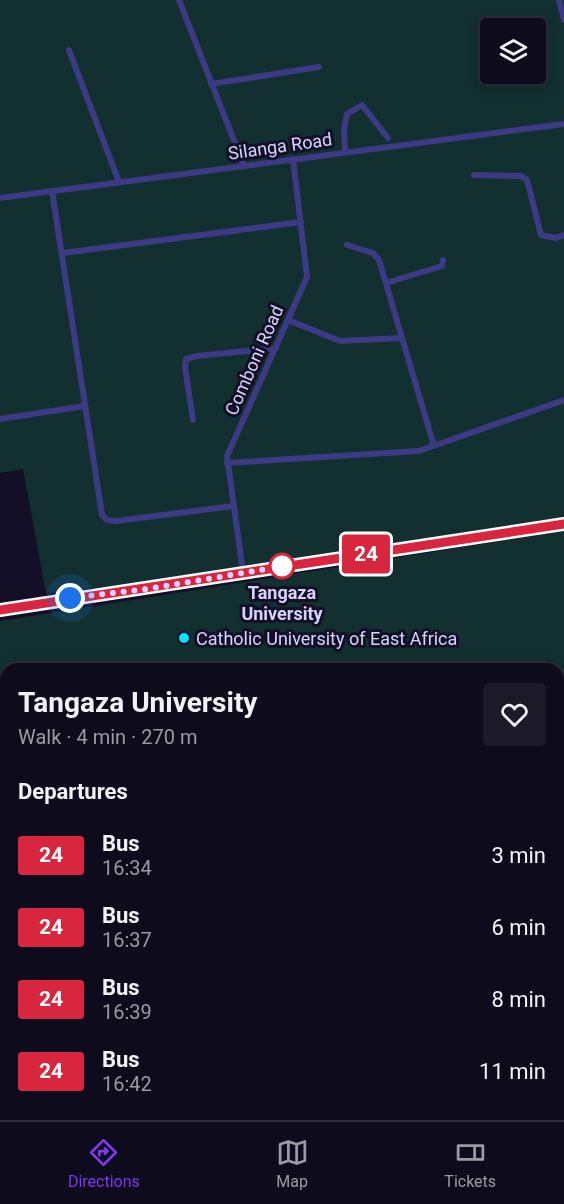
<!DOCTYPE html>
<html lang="en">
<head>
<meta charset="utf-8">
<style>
	:root { --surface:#0e0b1c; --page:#1c1929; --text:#f1f3f6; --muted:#9b9ba3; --line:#2e2b3b; --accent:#7c3aed }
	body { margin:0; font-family:Roboto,sans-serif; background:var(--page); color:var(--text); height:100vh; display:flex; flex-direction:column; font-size:22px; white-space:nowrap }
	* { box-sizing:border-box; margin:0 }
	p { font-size:20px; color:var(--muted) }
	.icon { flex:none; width:33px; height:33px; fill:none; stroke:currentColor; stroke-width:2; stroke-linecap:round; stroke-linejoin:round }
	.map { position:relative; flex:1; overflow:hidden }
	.details { position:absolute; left:0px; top:663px; width:564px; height:458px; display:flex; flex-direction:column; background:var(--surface); border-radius:18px 18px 0 0; box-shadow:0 3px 15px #0003,0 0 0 2px var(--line) }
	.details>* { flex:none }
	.badge { padding:0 12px; border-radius:4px; font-size:21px; line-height:39px }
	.buttons { position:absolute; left:480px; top:18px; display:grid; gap:12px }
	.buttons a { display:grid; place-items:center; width:66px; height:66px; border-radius:6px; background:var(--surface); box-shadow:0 3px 15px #0003,0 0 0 2px var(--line); font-size:30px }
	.you { position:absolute; width:30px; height:30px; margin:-15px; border:4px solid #fff; border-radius:50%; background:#1a73e8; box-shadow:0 0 0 9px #1a73e833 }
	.map>.badge { position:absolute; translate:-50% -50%; box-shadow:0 0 0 3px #fff }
	h2 { padding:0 18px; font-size:22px; line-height:54px }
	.round { display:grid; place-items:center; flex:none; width:63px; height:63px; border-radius:6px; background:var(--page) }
	.summary { display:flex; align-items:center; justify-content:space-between; height:102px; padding:0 18px }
	h1 { font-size:28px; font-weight:700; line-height:45px }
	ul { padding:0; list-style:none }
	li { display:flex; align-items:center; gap:18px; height:72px; padding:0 18px }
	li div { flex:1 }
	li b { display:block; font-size:22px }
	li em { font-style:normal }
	li .badge { min-width:66px; font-weight:700; text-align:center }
	.tabs { display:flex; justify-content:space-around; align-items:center; height:84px; border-top:2px solid var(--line); background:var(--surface); font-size:16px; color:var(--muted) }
	.tabs a { display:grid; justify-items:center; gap:3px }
	.tabs .active { color:var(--accent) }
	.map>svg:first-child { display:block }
</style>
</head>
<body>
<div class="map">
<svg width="564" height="1120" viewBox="0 0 564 1120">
	<rect width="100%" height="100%" fill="#130f26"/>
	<g fill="#12302f" fill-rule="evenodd">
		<path d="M0,0H564V518L124,585L46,593L23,469L0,473ZM490,28H536V74H490Z"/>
		<polygon points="564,531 564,1120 201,1120 200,1115 558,1114 558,669 6,669 6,1000 0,989 0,621"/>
		<polygon points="0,1018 6,1028 6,1114 53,1115 56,1120 0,1120"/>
	</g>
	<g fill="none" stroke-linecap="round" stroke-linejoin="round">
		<g stroke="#3d3a85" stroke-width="6">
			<polyline points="179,0 244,166"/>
			<polyline points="559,0 564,20"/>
			<polyline points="69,50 119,182"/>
			<polyline points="211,84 319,67"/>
			<polyline points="345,152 344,129 347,114 362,105 388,138"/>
			<polyline points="474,175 521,176 527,180 541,235 556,238 564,235"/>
			<polyline points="52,191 102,515 107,520 116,521 233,506"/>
			<polyline points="0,198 564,124"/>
			<polyline points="347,245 373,253 379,260 434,446"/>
			<polyline points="63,253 301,222"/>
			<polyline points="386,283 442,266 443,260"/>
			<polyline points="288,320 340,341 401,338"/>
			<polyline points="0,419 85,406"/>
			<polyline points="193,420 185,367 186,359 197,356 276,348"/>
			<polyline points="227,463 419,451 564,400"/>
			<polyline points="243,572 227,456 307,277 293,159"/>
			<polyline points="0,1000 6,1012"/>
			<polyline points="0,1021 6,1018"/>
			<polyline points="0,1097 6,1093"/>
			<polyline points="63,1114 66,1120"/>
			<polyline points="214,1120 229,1114"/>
		</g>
		<polyline stroke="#3d3a85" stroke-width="8" points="0,610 564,524"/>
	</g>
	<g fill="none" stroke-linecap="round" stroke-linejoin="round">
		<defs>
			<polyline id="line" points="0,610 564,524"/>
		</defs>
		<use href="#line" stroke="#fff" stroke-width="14"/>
		<use href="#line" stroke="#d7263d" stroke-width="9"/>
		<polyline stroke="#d9d4ff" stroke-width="6" stroke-dasharray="0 10.8" points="70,598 147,589 285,566 282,566"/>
	</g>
	<circle fill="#fff" stroke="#d7263d" stroke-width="3" cx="282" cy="566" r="12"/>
	<circle fill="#00e5ff" stroke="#130f26" stroke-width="2" cx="184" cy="638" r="6"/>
	<g text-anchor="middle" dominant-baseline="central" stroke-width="6" stroke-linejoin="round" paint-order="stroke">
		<g font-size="18" fill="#d9d4ff" stroke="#130f26">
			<text transform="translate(280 146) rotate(-8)">Silanga Road</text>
			<text transform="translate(254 360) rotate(-66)">Comboni Road</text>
		</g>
		<g font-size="18" font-weight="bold" fill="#d9d4ff" stroke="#130f26">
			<text x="282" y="592">Tangaza<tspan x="282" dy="21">University</tspan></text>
		</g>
		<g font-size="18" fill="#d9d4ff" stroke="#130f26" text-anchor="start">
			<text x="196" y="638">Catholic University of East Africa</text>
		</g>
	</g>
</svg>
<div class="buttons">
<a><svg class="icon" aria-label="layers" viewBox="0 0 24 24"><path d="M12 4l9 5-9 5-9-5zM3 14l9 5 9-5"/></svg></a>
</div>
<div class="you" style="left:70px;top:598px"></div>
<b class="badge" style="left:366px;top:554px;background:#d7263d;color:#fff">24</b>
<section class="details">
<div class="summary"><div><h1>Tangaza University</h1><p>Walk · 4 min · 270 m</p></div><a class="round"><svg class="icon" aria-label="heart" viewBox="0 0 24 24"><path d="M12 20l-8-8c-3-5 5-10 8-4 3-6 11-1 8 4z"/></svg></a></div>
<h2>Departures</h2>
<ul>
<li><span class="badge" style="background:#d7263d;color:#fff">24</span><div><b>Bus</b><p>16:34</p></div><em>3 min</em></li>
<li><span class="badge" style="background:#d7263d;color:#fff">24</span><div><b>Bus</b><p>16:37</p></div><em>6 min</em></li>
<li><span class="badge" style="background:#d7263d;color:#fff">24</span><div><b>Bus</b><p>16:39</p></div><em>8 min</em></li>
<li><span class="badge" style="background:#d7263d;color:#fff">24</span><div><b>Bus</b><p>16:42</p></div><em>11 min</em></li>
</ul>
</section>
</div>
<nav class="tabs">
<a class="active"><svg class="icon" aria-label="directions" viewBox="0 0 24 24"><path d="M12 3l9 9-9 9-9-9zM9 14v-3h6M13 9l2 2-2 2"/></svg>Directions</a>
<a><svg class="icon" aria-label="map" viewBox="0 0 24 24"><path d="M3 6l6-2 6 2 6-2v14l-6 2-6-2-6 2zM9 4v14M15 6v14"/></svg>Map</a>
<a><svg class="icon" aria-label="tickets" viewBox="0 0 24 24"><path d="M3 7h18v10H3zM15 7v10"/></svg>Tickets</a>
</nav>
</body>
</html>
